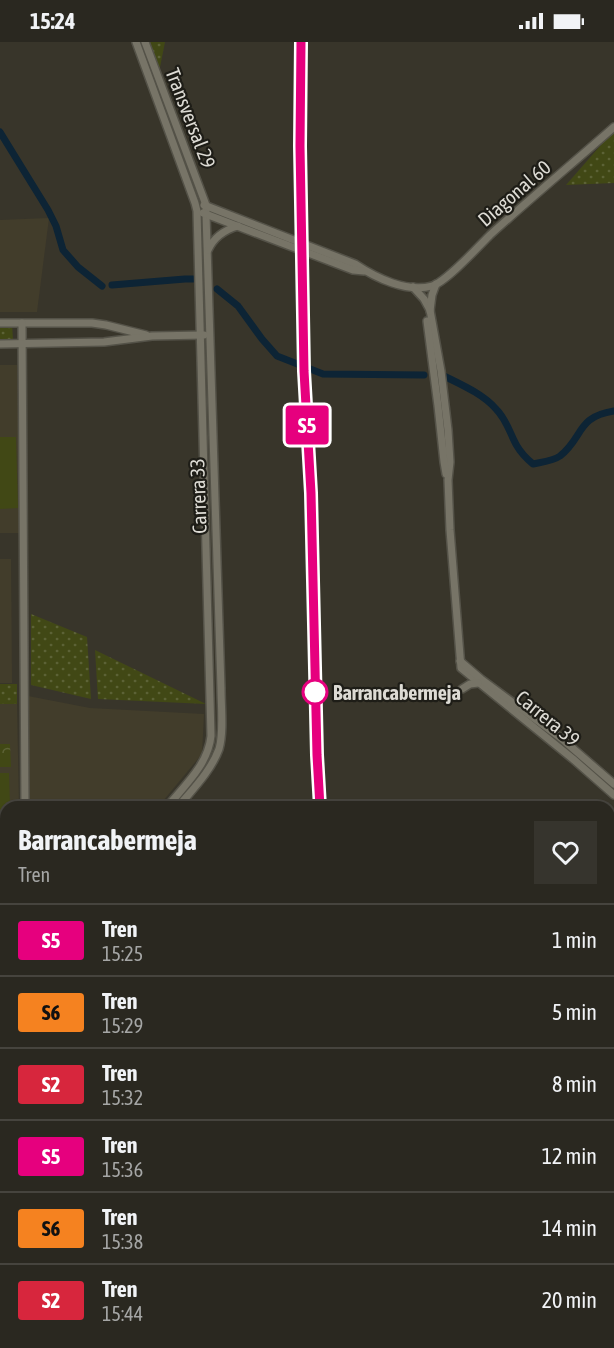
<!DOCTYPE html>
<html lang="es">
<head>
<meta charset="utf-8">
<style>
	:root { --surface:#2a2820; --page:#36342d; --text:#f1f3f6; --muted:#a5a6a5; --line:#46443e }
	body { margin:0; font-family:"Asap Condensed",sans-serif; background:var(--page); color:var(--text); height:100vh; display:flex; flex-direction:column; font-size:22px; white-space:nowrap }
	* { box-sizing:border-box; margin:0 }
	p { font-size:20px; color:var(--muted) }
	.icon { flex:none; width:33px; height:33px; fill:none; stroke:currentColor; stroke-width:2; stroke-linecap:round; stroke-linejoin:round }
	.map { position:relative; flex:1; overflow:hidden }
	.drawer { position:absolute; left:0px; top:759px; width:615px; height:548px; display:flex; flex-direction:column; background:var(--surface); border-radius:18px 18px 0 0; box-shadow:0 2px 4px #0004,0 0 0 2px var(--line) }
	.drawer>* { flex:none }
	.badge { padding:0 12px; border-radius:4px; font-size:21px; line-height:39px }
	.map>.badge { position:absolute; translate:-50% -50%; box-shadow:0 0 0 3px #fff }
	.round { display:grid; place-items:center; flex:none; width:63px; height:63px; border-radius:0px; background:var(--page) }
	.summary { display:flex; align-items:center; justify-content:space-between; height:102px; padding:0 18px }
	h1 { font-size:28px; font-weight:700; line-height:45px }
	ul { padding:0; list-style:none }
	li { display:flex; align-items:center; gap:18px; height:72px; padding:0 18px; border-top:2px solid var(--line) }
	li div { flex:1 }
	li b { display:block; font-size:22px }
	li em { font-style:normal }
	li .badge { min-width:66px; font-weight:700; text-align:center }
	.status { display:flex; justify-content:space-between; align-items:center; height:42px; padding:0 30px; background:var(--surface); direction:ltr }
	.status svg { height:16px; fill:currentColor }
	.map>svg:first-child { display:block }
</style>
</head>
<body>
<div class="status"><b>15:24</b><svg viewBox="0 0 49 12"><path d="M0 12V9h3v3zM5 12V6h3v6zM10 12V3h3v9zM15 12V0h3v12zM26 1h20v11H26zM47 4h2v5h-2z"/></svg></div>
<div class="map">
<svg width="614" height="1306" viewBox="0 0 614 1306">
	<defs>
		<pattern id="forest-crowns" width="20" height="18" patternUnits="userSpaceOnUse" patternTransform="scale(1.5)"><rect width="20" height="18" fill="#414815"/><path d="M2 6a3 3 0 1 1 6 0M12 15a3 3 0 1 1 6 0" fill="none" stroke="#5c6236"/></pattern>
		<pattern id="park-dots" width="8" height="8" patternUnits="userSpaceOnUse" patternTransform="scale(1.5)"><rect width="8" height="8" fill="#414815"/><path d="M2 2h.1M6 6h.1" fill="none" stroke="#5c6236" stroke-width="1.8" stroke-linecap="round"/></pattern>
	</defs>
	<rect width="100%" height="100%" fill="#38352a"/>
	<g fill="#423d2b">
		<polygon points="49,176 37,270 0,270 0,178"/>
		<polygon points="0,323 17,323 20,491 0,491"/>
		<polygon points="0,517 11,517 12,641 0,641"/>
		<polygon points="28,654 90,666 204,672 202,712 158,765 28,765"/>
		<polygon points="0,662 17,662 19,765 6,765 6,917 0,917"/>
	</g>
	<g fill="#414815">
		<polygon points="0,395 16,395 18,466 0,467"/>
		<polygon points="0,731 9,731 10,765 6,765 6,797 0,797"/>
		<polygon points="609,1210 614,1217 614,1278 609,1292"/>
		<polygon points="415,1301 606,1301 604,1306 420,1306"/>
	</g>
	<polygon fill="url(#forest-crowns)" points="0,702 10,702 11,725 0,725"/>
	<g fill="url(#park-dots)">
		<polygon points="149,0 165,0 159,30"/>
		<polygon points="614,88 614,141 566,143"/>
		<polygon points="0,282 12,282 13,298 0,298"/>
		<polygon points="31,572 87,595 91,657 31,643"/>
		<polygon points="95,608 206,662 98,657"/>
		<rect x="0" y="642" width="17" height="20"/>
		<polygon points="613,967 614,967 614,1146 609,1144 609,999"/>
		<polygon points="62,1300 117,1301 122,1306 62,1306 60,1302"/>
	</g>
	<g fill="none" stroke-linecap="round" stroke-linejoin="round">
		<g stroke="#0d2435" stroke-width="7">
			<polyline points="0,90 48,168 56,184 63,208 78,225 102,244"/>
			<polyline points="112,243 185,237 193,237"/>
			<polyline points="217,247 238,264 262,297 277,314 323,332 424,333"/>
			<path d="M444,334C462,343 483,352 496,367C507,378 510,392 517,404C521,411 527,417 533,422C542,420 553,419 560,414C584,395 576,375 614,369"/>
		</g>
		<defs>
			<g id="secondary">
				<path d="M136,0L195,161L197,169L211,694C208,723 184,744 167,765"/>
				<path d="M145,0L206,163V172L221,646C221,665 224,690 219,707C211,729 192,748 178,765"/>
				<path d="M204,163L355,222C376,236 407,251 432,244C446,240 478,205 490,193C531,156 573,121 614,85"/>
				<polyline points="203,171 353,228 364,229"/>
				<path d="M208,208C214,195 224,188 238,184"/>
				<polyline points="413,245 424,257 430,268 441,329 448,388 450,420 448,438 450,488 461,626 573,717 614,753"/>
				<polyline points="430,269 432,253 436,242"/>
				<polyline points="427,279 438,364 444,420 446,432"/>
				<polyline points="0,281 92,281 106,283 146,293"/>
				<polyline points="22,281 25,765"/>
				<polyline points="0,302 104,300 152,294 204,293"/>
				<polyline points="460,619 481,637 562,697 614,742"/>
				<polyline points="462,647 470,642 478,641"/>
				<polyline points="609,863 614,858"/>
				<polyline points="0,972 6,964"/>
				<polyline points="0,984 6,976"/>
			</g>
		</defs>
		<use href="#secondary" stroke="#545248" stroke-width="10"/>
		<use href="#secondary" stroke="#777467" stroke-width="7"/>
		<g stroke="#bcbab2" stroke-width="2" stroke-dasharray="3 6" stroke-linecap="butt">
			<polyline points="301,0 300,104 304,329 311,451 317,713 320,765"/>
			<polyline points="329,1306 329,1300"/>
		</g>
	</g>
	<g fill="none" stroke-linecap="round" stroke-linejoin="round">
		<defs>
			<polyline id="line" points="301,0 300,104 304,329 311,451 317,713 320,765"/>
		</defs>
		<use href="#line" stroke="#fff" stroke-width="14"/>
		<use href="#line" stroke="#e6007e" stroke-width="9"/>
	</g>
	<circle fill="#fff" stroke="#e6007e" stroke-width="3" cx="315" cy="650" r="12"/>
	<g text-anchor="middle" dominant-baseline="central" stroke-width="4.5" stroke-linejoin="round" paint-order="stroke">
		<g font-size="20" fill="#dddbd4" stroke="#1e1d17">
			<text transform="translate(191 76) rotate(69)">Transversal 29</text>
			<text transform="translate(514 151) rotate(-41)">Diagonal 60</text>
			<text transform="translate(198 454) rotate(-92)">Carrera 33</text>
			<text transform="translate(548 676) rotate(39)">Carrera 39</text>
		</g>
		<g font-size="20" font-weight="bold" fill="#dddbd4" stroke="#1e1d17" text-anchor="start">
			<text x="333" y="650">Barrancabermeja</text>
		</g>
	</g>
</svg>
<b class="badge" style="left:307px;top:383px;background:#e6007e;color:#fff">S5</b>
<section class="drawer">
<div class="summary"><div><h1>Barrancabermeja</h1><p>Tren</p></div><a class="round"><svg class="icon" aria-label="heart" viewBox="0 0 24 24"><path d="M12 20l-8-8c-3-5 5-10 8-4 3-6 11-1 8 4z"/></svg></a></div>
<ul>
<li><span class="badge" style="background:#e6007e;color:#fff">S5</span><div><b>Tren</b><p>15:25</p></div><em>1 min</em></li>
<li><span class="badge" style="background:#f58220;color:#111">S6</span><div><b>Tren</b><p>15:29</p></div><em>5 min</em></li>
<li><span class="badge" style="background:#d7263d;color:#fff">S2</span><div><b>Tren</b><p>15:32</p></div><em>8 min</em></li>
<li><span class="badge" style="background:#e6007e;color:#fff">S5</span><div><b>Tren</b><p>15:36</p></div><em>12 min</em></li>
<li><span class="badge" style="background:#f58220;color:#111">S6</span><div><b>Tren</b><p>15:38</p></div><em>14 min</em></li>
<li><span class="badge" style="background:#d7263d;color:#fff">S2</span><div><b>Tren</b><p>15:44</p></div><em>20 min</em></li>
</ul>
</section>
</div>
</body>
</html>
